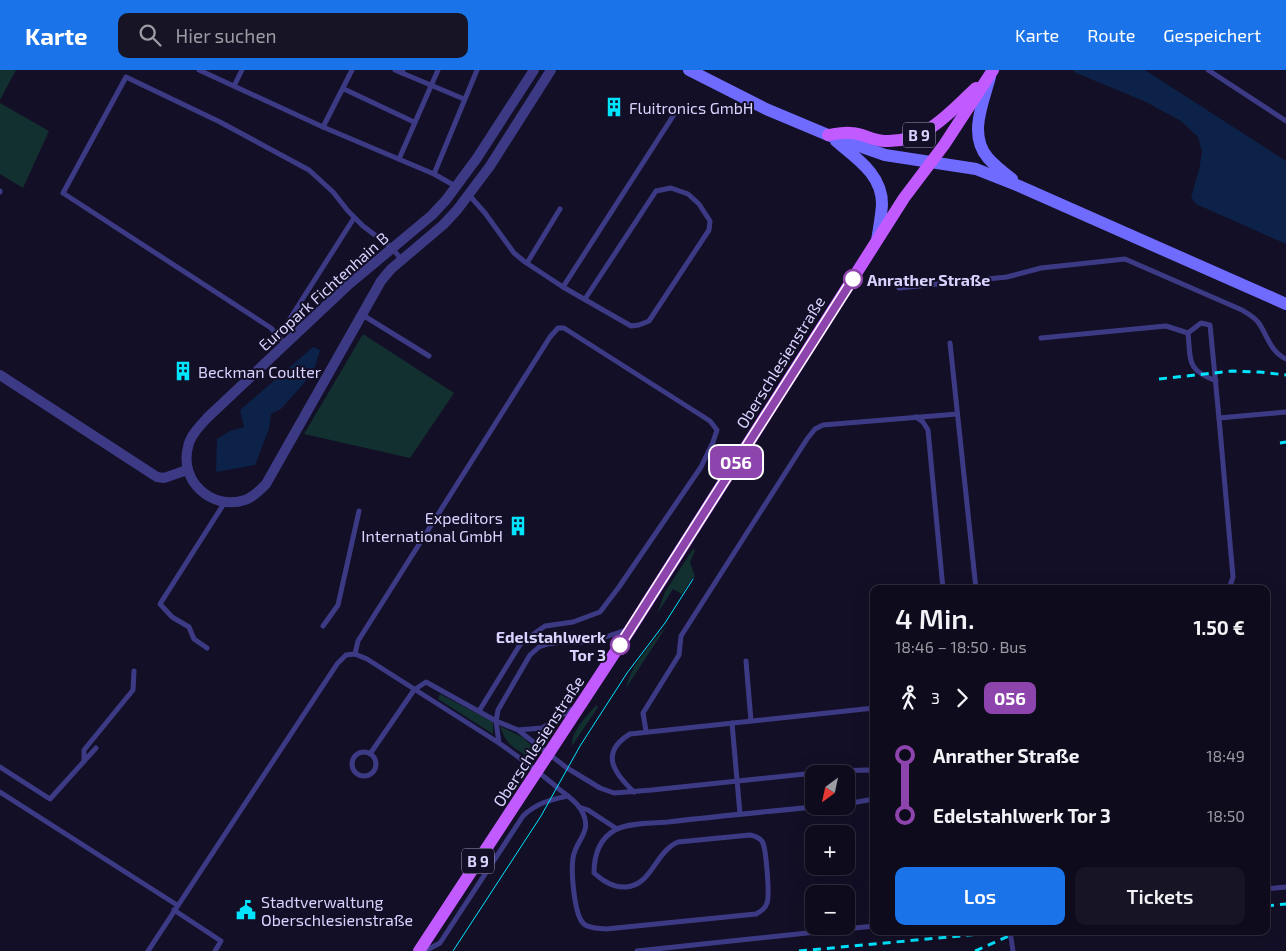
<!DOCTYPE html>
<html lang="de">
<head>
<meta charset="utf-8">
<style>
	:root { --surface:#0e0b1c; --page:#171425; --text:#f1f3f6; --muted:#9b9ba3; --line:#2e2b3b; --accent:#1a73e8 }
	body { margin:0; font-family:"Exo 2",sans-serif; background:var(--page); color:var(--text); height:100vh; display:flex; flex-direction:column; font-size:19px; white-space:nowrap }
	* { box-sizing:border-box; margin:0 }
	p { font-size:16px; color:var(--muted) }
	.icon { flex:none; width:28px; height:28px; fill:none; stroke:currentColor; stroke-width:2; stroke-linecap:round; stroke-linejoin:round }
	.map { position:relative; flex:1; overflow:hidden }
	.sheet { position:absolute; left:870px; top:515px; width:400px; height:350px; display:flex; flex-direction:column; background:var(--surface); border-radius:10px; box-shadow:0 5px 20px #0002,0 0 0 1px var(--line) }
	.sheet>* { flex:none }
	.badge { padding:0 10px; border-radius:8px; font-size:18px; line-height:32px }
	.needle { width:32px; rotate:213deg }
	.controls { position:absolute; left:805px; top:695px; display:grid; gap:10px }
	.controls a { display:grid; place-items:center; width:50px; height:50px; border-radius:10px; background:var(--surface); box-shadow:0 5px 20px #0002,0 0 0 1px var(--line); font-size:25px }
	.map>.badge { position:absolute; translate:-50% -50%; box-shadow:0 0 0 2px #fff }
	.legs { display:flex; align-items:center; gap:8px; height:55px; padding:0 25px; font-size:16px }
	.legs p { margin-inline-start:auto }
	.head { display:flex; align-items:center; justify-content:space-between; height:85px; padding:0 25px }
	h1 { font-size:28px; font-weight:600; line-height:38px }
	.action { display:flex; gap:10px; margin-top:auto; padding:10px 25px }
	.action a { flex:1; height:58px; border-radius:10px; background:var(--accent); color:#fff; font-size:20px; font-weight:600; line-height:58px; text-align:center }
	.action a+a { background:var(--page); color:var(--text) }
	ul { padding:0 25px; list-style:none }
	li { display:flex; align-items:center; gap:18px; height:60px; font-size:19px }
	li i { display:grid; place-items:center; width:8px; height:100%; margin:0 6px; background:currentColor }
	li i::after { content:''; width:12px; height:12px; margin:-6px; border:4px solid; border-radius:50%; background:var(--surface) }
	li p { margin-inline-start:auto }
	li:first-child i { background:linear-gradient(#0000 50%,currentColor 0) }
	li:last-child i { background:linear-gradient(currentColor 50%,#0000 0) }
	header { display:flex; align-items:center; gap:30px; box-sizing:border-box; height:70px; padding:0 25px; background:var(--accent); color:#fff }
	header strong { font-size:24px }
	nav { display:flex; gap:28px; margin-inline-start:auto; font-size:18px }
	.search { width:350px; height:45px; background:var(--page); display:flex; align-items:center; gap:12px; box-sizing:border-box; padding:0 18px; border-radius:10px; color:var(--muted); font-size:19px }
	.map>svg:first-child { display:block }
</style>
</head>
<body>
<header>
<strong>Karte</strong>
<div class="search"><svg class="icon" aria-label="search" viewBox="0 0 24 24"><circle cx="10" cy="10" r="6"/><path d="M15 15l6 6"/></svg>Hier suchen</div>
<nav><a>Karte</a><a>Route</a><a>Gespeichert</a></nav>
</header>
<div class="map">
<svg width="1286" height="881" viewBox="0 0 1286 881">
	<rect width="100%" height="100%" fill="#130f26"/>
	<g fill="#12302f">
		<polygon points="0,0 16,0 0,30"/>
		<polygon points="0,33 49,61 23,118 0,104"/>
		<polygon points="363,264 454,323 410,388 304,364"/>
		<polygon points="693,479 695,481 690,492 695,507 692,508 682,524 673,519 657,544 665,522"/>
		<path d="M668,554L626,618C632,593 651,574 668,554Z"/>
		<polygon points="440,624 493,652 493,664 438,629"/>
		<path d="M596,635L598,637L572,676C571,660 587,647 596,635Z"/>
		<path d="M500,656L524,668L536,681L534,685L530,687C515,680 505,673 500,656Z"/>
	</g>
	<g fill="#0c2248">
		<polygon points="1073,0 1145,0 1286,91 1286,174 1196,134 1191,127 1199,100 1202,82 1198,67 1181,51 1144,31 1076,3"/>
		<polygon points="313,277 320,280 313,303 281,339 271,344 269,359 255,395 216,402 217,369 230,361 244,357 240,340"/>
	</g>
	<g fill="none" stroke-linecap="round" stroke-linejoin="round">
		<g stroke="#3d3a85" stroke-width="5">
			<polyline points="199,0 323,57 434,104 457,117"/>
			<polyline points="395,0 402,3 403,0"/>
			<polyline points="1208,0 1286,51"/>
			<polyline points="402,3 464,29"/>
			<polyline points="234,16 242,0"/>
			<polyline points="344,19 414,52"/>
			<polyline points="323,57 352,0"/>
			<polyline points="399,89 438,0"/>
			<polyline points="434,104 477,0"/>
			<polyline points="0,122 0,121"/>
			<polyline points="469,125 485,143 514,183 525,192 563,217 631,256 639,255 649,251 709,160 710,151 699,134 688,124 671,118 656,121 585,229"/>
			<polyline points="527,193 560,139"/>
			<polyline points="563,217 675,43"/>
			<path d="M899,218L1007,207L1041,198L1125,189L1242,240C1247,243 1254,247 1258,252C1267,264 1270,282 1286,289"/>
			<polyline points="361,244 429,286"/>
			<polyline points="284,258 354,148"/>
			<path d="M1188,263C1191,292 1186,299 1216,311"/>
			<polyline points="1041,268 1166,256 1188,263 1201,253 1210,255 1219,348"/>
			<polyline points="950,273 976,519"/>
			<polyline points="285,274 271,258 63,123 126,7 220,52 309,100 333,122 348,141 363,156 392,178 401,189"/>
			<polyline points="916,347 923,352 928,360 943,519"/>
			<polyline points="1229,519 1233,507 1219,348 1286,342"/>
			<polyline points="323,556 338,535 359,441"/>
			<path d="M626,560L591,572H562L548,574L539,577L530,585L498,640L496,651L499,673C520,688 541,703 560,720C567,725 575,731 580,738C595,762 576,768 573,788C571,801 574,846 584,854C590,859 599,858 606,859L756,844C761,841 765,839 767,833C770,825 766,781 763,773C761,768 755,766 750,765L678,772C655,782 652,815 626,817C613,818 603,811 594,803C594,786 599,769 615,760C627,753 653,753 668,752C720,746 772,741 825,736"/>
			<polyline points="207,578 194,569 189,557 172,547 160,534 225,432"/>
			<polyline points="355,584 358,571 550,267 558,258 564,258 710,351 717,360 713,372 701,397 619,517 600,542 573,552 545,556 521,573 479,641"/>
			<polyline points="746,591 751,651"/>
			<polyline points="732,653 740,744"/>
			<polyline points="518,660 542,658 574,638"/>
			<polyline points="646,661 643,643 679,585 681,566 807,369 815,359 823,355 957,344"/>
			<circle cx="364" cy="694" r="12"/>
			<polyline points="370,684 414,620 426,612 496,651 518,660 567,698 600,718 614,723 652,720 834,701 867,700 874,701"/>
			<polyline points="84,691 84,680 133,620 134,601"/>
			<polyline points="0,697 50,729 96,678"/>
			<polyline points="0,722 177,835"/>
			<path d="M634,722C614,703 599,683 630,664L874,638"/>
			<polyline points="846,734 874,729"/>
			<polyline points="579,737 588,740 617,759"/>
			<polyline points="1266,819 1286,817"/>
			<polyline points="174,840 221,871 215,881"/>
			<polyline points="1010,861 1013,881"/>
			<polyline points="148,881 337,594 346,585 355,584 367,589 499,673"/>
			<path d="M425,881L440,873L523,746C536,733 550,730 568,726"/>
			<polyline points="637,881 874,856"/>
		</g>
		<g stroke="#3d3a85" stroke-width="10">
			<path d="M534,0L477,88L446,130L432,145L347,216L207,348C199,357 190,366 188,377C179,411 212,441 245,430C254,427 260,420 266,414L381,211L391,199L443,155L457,140L490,96L551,0"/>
			<polyline points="0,305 157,407 164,408 187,400"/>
		</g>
		<g stroke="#6f6bff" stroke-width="12">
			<polyline points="689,0 766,39 828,65 885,85 976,99 1019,116 1286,234"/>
			<path d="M990,7C983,33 968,65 988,88C995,96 1004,103 1012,109"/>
			<path d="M836,71C856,88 883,105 882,135C881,147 879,159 877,170"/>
		</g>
		<g stroke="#c25bff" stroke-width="12">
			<path d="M828,65C835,64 844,62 851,63C862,63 873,71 885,71C925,73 949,43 976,18"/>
			<polyline points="419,881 631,558 904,128 944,75 993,0"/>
		</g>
		<polyline stroke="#00e5ff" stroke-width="1" points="453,881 541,746 580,676 627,603 665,553 693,509"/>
		<g stroke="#00e5ff" stroke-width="3" stroke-dasharray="8 6" stroke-linecap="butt">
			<polyline points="1159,309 1232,301 1260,302 1286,305"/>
			<polyline points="1280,373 1286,372"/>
			<polyline points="1266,836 1286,834"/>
			<polyline points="799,881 1013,861"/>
			<polyline points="975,881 1011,865 1026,861"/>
		</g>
	</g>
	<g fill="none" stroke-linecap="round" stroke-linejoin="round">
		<defs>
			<polyline id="line-1" points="620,575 853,209"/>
		</defs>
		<use href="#line-1" stroke="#fff" stroke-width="11"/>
		<use href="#line-1" stroke="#8e44ad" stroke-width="8"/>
	</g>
	<defs>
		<symbol id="building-bare" viewBox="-9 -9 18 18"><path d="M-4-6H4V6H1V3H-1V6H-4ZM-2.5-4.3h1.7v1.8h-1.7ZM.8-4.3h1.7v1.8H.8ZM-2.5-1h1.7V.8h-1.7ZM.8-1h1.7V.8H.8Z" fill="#00e5ff" stroke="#130f26" stroke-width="2.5" paint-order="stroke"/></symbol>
		<symbol id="civic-bare" viewBox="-9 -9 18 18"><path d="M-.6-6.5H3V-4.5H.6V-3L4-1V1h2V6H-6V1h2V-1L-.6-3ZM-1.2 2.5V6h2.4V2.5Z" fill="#00e5ff" stroke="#130f26" stroke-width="2.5" paint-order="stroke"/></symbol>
	</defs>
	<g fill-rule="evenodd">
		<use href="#building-bare" x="600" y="23" width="28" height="28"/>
		<use href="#building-bare" x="169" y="287" width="28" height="28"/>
		<use href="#building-bare" x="504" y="442" width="28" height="28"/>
		<use href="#civic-bare" x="232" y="826" width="28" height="28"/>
	</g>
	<g fill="#fff" stroke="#8e44ad" stroke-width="2.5">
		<circle cx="853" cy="209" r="9"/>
		<circle cx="620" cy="575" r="9"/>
	</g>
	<g text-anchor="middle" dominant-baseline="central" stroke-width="4" stroke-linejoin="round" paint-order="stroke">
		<g fill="#130f26" stroke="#9e99be" stroke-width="1">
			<rect x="903" y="52.5" width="32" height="25" rx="4"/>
			<rect x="462" y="778.5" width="32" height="25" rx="4"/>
		</g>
		<g font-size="15" font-weight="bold" fill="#d9d4ff">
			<text x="919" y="65">B 9</text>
			<text x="478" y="791">B 9</text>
		</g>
		<g font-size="16" fill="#d9d4ff" stroke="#130f26" text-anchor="start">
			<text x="629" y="37">Fluitronics GmbH</text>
			<text x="198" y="301">Beckman Coulter</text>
			<text x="503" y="447" text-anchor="end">Expeditors<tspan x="503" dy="18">International GmbH</tspan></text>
			<text x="261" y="831">Stadtverwaltung<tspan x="261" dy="18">Oberschlesienstraße</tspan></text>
		</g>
		<g font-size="16" font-weight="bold" fill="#d9d4ff" stroke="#130f26" text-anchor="start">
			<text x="867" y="209">Anrather Straße</text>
			<text x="606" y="566" text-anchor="end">Edelstahlwerk<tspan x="606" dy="18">Tor 3</tspan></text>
		</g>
		<g font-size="16" fill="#d9d4ff" stroke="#130f26">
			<text transform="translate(323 221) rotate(-42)">Europark Fichtenhain B</text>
			<text transform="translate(780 292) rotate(-58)">Oberschlesienstraße</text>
			<text transform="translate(538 671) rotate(-57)">Oberschlesienstraße</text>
		</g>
	</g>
</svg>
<div class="controls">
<a><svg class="needle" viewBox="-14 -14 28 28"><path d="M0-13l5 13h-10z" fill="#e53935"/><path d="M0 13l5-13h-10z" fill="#9b9ba3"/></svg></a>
<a>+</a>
<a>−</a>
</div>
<b class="badge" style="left:736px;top:392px;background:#8e44ad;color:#fff">056</b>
<section class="sheet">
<div class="head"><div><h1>4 Min.</h1><p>18:46 – 18:50 · Bus</p></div><b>1.50 €</b></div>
<div class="legs"><svg class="icon" aria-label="walk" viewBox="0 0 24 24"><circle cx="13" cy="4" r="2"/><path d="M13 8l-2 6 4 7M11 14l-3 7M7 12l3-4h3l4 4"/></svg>3<svg class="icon" aria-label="forward" viewBox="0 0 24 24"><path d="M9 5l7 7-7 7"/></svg><b class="badge" style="background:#8e44ad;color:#fff">056</b></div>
<ul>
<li><i style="color:#8e44ad"></i><b>Anrather Straße</b><p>18:49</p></li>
<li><i style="color:#8e44ad"></i><b>Edelstahlwerk Tor 3</b><p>18:50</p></li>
</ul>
<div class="action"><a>Los</a><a>Tickets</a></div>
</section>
</div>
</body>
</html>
